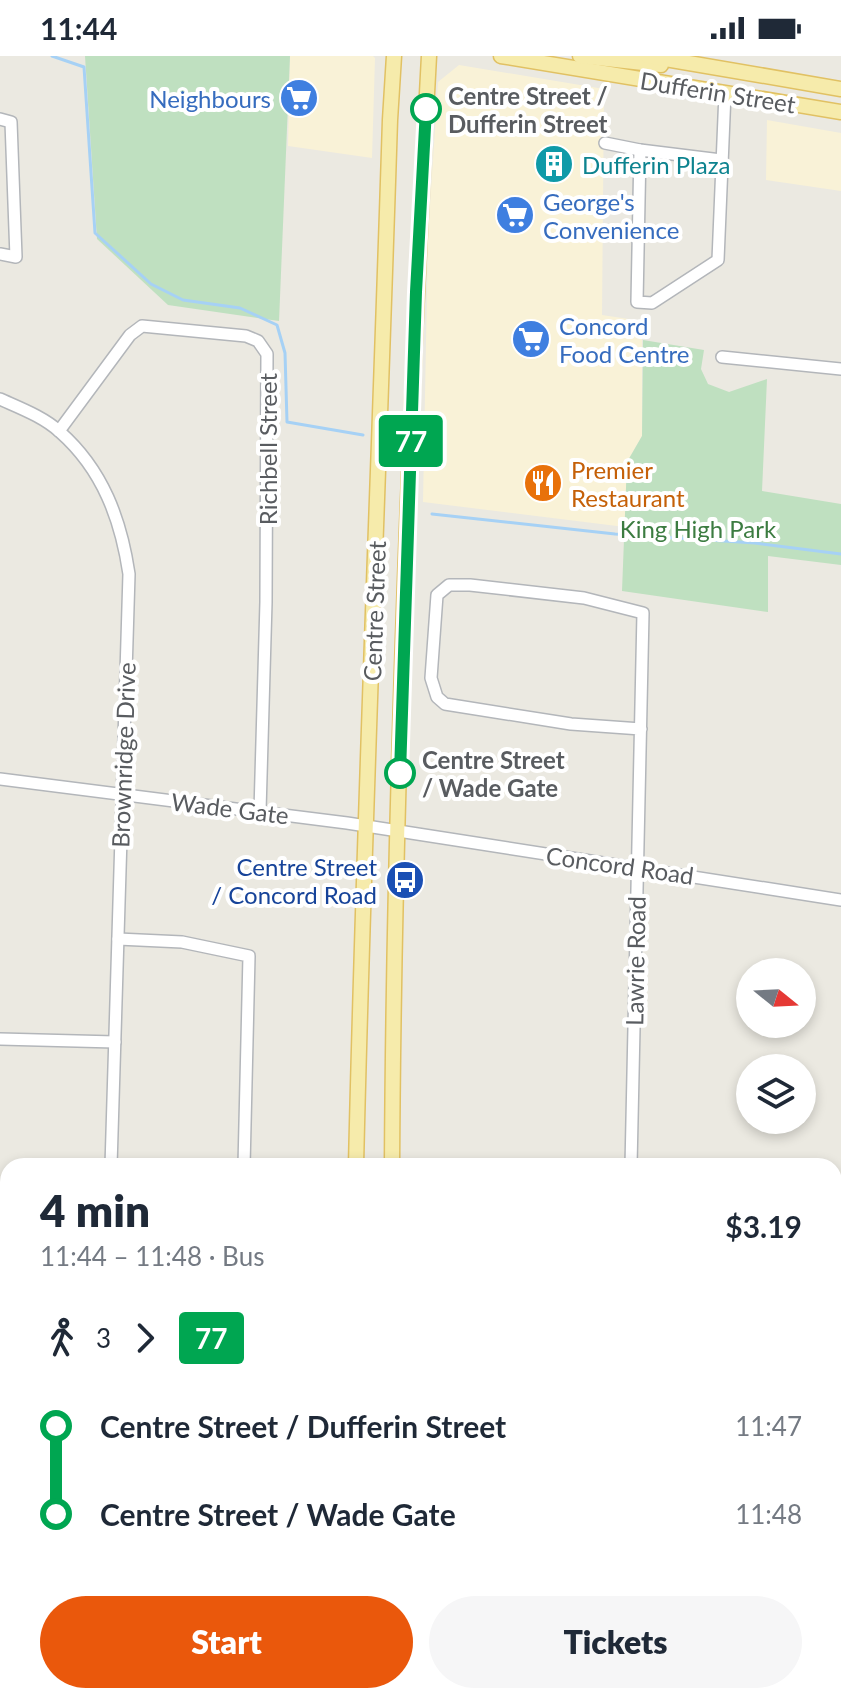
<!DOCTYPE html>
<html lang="en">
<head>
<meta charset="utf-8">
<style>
	:root { --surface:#fff; --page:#f6f6f7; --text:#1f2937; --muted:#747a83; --accent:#ea580c }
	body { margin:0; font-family:Lato,sans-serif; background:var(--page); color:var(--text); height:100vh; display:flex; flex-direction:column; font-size:30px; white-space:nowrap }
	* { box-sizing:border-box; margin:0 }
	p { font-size:26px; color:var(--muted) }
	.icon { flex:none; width:44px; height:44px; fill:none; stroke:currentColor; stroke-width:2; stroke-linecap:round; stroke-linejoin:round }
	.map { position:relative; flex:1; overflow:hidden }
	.sheet { position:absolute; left:0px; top:1102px; width:842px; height:546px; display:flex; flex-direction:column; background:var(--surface); border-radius:24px 24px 0 0; box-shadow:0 4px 12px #0003 }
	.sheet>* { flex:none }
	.badge { padding:0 16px; border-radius:6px; font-size:28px; line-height:52px }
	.needle { width:52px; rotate:108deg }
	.buttons { position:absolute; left:736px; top:902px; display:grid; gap:16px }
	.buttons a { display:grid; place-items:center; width:80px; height:80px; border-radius:50%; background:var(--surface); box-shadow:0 4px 12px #0003; font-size:40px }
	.map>.badge { position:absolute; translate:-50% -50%; box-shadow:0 0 0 4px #fff }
	.legs { display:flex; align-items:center; gap:12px; height:88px; padding:0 40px; font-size:26px }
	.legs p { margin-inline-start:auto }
	.headline { display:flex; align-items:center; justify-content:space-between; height:136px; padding:0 40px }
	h1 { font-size:44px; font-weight:800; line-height:60px }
	.primary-button { display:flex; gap:16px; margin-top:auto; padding:16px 40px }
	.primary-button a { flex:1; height:92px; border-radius:48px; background:var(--accent); color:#fff; font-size:32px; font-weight:800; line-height:92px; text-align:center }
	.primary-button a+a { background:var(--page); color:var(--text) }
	ul { padding:0 40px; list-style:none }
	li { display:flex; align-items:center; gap:28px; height:88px; font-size:30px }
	li i { display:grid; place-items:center; width:12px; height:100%; margin:0 10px; background:currentColor }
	li i::after { content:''; width:20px; height:20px; margin:-10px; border:6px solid; border-radius:50%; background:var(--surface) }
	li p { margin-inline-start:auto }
	li:first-child i { background:linear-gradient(#0000 50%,currentColor 0) }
	li:last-child i { background:linear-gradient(currentColor 50%,#0000 0) }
	.status { display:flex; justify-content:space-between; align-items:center; height:56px; padding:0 40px; background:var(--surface); direction:ltr }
	.status svg { height:22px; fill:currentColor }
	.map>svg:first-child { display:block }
</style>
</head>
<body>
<div class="status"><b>11:44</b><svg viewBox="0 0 49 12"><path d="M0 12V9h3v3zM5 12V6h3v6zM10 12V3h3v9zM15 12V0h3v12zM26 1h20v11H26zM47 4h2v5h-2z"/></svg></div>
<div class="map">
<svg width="841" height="1647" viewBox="0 0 841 1647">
	<rect width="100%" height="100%" fill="#ebe9e1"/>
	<g fill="#f9f2d7">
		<polygon points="290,0 373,0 375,2 372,102 288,90"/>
		<polygon points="459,9 604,33 602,259 642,265 642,380 627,406 625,471 423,446 428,181 438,26"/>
		<polygon points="767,64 841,77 841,135 766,124"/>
		<polygon points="236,1640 330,1640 329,1647 236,1647"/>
		<rect x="408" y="1640" width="212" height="7"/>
	</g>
	<g fill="#bfe0c0">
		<polygon points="85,0 290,0 279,265 168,249 97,183"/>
		<polygon points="643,284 704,294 701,313 708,328 729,336 767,323 762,435 841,448 841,509 768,500 768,556 622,535 627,406 642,380"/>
	</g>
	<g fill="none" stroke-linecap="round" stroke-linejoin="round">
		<g stroke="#a6d1f5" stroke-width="3">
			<polyline points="52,0 84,11 95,177 151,228 183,244 240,252 277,269 285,297 287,366 363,379"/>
			<polyline points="432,458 615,478 755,487 841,498"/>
		</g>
		<defs>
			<g id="minor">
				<polyline points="0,63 11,66 16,201 0,198"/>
				<polyline points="605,87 640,94 721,104"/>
				<polyline points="640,94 637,246 652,247 718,204 725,37"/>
				<polyline points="722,301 841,313"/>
				<path d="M0,343C20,352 44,361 60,376C103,414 121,464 129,518L111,1110"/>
				<polyline points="59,375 130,279 142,270 246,280 258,285 267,298 266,546 260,755"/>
				<polyline points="0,723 347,767 841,844"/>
				<polyline points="118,883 182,886 249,900 244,1110"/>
				<polyline points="0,983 115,986"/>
				<polyline points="631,1110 643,557 584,542 470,529 449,529 437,539 431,622 437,641 445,648 571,668 641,673"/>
				<polyline points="834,1266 841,1238"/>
				<polyline points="0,1407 8,1408"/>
				<polyline points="834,1485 841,1486"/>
				<polyline points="657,1643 686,1647"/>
				<polyline points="33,1647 36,1640"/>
			</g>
			<g id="major">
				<polyline points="501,0 841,56"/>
				<polyline points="580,0 661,9"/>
				<polyline points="648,0 841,33"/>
				<path d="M356,1110C364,761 379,413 390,64L394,0"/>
				<path d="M392,1110C394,740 409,369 429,0"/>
				<polyline points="382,1640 382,1647"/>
				<polyline points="349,1647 349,1640"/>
			</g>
		</defs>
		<use href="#minor" stroke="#b3b6ba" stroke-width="14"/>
		<use href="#major" stroke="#e1c163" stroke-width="17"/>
		<use href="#minor" stroke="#fff" stroke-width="11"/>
		<use href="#major" stroke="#f6ebab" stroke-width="14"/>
	</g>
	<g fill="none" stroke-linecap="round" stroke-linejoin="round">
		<defs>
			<polyline id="line-1" points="400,717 416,236 426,53"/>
		</defs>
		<use href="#line-1" stroke="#fff" stroke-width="18"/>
		<use href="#line-1" stroke="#00a651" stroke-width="12"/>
	</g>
	<defs>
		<symbol id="supermarket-disc" viewBox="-11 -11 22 22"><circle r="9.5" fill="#3f7fe0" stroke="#fff"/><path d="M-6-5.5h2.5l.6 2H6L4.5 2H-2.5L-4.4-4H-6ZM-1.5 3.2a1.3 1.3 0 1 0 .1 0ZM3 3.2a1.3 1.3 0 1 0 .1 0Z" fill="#fff"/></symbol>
		<symbol id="building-disc" viewBox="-11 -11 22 22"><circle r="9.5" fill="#0f9aa8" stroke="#fff"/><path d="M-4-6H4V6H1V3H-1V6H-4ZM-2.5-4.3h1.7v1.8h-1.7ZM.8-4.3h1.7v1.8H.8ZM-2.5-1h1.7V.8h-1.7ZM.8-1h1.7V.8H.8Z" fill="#fff"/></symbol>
		<symbol id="restaurant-disc" viewBox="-11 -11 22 22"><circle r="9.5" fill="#e8710a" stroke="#fff"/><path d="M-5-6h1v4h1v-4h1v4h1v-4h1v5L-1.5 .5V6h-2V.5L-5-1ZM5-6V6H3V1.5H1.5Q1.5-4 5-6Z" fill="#fff"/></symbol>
		<symbol id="bus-disc" viewBox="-11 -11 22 22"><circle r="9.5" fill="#1a4fb4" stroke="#fff"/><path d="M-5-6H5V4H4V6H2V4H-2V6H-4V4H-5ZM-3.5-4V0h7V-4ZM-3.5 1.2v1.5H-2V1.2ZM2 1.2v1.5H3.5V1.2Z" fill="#fff"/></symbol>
	</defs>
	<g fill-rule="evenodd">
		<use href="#supermarket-disc" x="277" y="20" width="44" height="44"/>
		<use href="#building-disc" x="532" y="86" width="44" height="44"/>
		<use href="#supermarket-disc" x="493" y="137" width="44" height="44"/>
		<use href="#supermarket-disc" x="509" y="261" width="44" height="44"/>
		<use href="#restaurant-disc" x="521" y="405" width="44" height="44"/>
		<use href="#bus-disc" x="383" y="802" width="44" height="44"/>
	</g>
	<g fill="#fff" stroke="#00a651" stroke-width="4">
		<circle cx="426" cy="53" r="14"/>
		<circle cx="400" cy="717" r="14"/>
	</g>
	<g text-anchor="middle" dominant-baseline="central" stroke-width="8" stroke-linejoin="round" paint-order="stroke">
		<g font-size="24" fill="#595c60" stroke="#fff">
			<text transform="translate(718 36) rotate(9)">Dufferin Street</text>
			<text transform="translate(267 393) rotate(-90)">Richbell Street</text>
			<text transform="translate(374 555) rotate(-88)">Centre Street</text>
			<text transform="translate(123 699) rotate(-88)">Brownridge Drive</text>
			<text transform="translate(230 752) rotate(7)">Wade Gate</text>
			<text transform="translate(620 809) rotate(8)">Concord Road</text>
			<text transform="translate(635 905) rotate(-89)">Lawrie Road</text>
		</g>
		<g font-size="24" font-weight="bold" fill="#595c60" stroke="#fff" text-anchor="start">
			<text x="448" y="39">Centre Street /<tspan x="448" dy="28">Dufferin Street</tspan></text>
			<text x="422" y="703">Centre Street<tspan x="422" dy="28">/ Wade Gate</tspan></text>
		</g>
		<g font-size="24" fill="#366cbe" stroke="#fff" text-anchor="start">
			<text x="271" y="42" text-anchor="end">Neighbours</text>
			<text x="543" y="145">George's<tspan x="543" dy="28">Convenience</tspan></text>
			<text x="559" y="269">Concord<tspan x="559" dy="28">Food Centre</tspan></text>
		</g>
		<g font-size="24" fill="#0d838f" stroke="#fff" text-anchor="start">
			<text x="582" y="108">Dufferin Plaza</text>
		</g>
		<g font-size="24" fill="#c56008" stroke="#fff" text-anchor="start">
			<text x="571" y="413">Premier<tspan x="571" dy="28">Restaurant</tspan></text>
		</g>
		<g font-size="24" fill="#3c7c41" stroke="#fff">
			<text x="698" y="472">King High Park</text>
		</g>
		<g font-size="24" fill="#164399" stroke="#fff" text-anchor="end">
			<text x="377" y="810">Centre Street<tspan x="377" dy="28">/ Concord Road</tspan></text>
		</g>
	</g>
</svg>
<div class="buttons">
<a><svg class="needle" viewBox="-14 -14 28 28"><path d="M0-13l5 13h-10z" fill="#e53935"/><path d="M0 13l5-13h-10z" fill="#747a83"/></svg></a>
<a><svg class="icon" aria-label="layers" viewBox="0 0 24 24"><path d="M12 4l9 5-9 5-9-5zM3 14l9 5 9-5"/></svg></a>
</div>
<b class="badge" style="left:411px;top:385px;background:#00a651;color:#fff">77</b>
<section class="sheet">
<div class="headline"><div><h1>4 min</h1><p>11:44 – 11:48 · Bus</p></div><b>$3.19</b></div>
<div class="legs"><svg class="icon" aria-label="walk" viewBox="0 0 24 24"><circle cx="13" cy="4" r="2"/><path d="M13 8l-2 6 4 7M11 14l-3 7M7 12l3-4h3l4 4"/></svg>3<svg class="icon" aria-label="forward" viewBox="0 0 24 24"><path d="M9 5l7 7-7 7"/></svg><b class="badge" style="background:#00a651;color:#fff">77</b></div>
<ul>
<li><i style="color:#00a651"></i><b>Centre Street / Dufferin Street</b><p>11:47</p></li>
<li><i style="color:#00a651"></i><b>Centre Street / Wade Gate</b><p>11:48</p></li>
</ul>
<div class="primary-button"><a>Start</a><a>Tickets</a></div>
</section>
</div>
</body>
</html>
